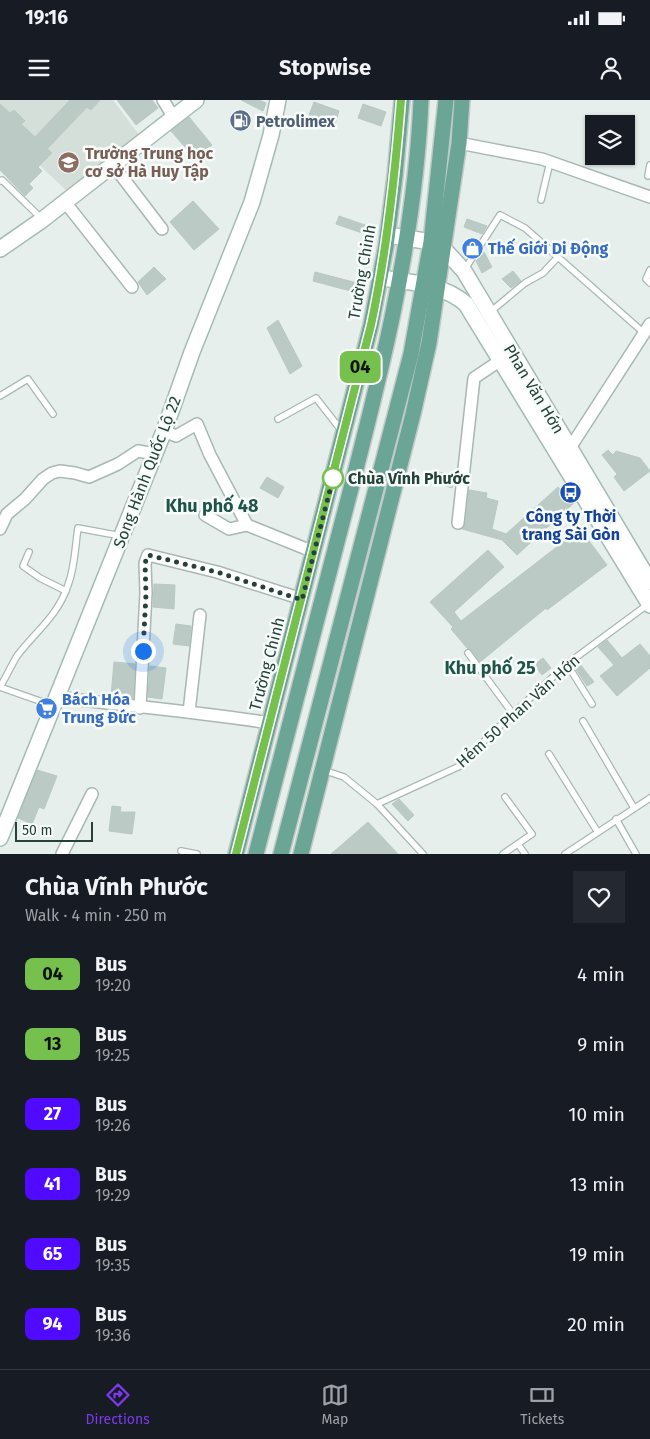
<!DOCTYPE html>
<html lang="en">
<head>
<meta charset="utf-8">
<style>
	:root { --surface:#171b24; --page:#242831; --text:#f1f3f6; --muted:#9ea1a6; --line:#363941; --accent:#7c3aed }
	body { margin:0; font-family:"Fira Sans",sans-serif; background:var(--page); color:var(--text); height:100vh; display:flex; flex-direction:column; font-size:19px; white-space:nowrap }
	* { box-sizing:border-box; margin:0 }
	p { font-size:16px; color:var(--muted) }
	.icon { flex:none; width:28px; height:28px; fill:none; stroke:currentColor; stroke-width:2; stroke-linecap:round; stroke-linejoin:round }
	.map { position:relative; height:754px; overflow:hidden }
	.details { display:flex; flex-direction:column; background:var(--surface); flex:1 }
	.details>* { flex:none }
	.badge { padding:0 10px; border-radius:8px; font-size:18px; line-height:32px }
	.tools { position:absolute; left:585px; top:15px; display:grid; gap:10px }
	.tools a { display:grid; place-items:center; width:50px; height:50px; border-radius:0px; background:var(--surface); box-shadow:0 1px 4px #0004; font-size:25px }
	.scale { position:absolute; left:15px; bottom:12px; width:78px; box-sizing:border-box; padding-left:5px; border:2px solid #24423a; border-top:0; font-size:14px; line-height:18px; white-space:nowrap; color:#24423a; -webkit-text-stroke:4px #f7fbf9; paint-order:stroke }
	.you { position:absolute; width:25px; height:25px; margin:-12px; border:4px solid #fff; border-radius:50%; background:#1a73e8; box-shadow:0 0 0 8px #1a73e833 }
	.map>.badge { position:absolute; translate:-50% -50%; box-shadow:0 0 0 2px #fff }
	.round { display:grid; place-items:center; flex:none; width:52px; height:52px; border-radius:0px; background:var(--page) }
	.headline { display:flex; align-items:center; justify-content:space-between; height:85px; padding:0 25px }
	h1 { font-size:24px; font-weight:700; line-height:38px }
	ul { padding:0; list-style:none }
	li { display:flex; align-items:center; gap:15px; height:70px; padding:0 25px }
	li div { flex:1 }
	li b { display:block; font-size:19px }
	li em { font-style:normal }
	li .badge { min-width:55px; font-weight:700; text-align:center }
	.status { display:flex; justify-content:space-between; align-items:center; height:35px; padding:0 25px; background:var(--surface); direction:ltr }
	.status svg { height:14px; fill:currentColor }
	header { display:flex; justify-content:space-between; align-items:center; height:65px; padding:0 25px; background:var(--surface); font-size:22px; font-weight:700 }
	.dock { display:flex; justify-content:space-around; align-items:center; height:70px; border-top:1px solid var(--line); background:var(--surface); font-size:14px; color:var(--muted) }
	.dock a { display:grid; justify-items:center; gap:2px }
	.dock .active { color:var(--accent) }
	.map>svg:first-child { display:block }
</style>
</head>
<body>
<div class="status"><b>19:16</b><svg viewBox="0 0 49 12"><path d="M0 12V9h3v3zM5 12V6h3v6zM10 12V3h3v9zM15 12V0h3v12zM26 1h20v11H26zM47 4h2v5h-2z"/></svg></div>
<header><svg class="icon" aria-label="menu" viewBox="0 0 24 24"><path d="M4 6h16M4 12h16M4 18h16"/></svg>Stopwise<svg class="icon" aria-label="person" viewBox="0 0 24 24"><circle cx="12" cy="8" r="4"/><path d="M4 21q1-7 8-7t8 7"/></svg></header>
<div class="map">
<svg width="650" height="754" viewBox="0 0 650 754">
	<rect width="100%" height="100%" fill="#e6efeb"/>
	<polygon fill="#d4dfda" points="0,0 113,0 139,35 66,90 0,28"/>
	<g fill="#bbcac4" stroke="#b8c9c2">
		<polygon points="70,0 100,0 91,10 87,7 47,49 52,53 38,67 42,71 29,84 33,88 25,96 0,70 0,4 10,13 14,10 25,21 21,24 35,37"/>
		<polygon points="117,0 152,0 158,8 136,25"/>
		<polygon points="241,0 259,0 266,3 263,11"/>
		<polygon points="314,2 339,11 335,24 309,15"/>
		<polygon points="363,4 386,12 381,26 358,18"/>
		<polygon points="189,17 212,45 206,50 208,54 198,62 171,31"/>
		<polygon points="193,101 219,129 194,150 170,122"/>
		<polygon points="339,116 368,126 365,134 336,124"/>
		<polygon points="467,119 487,126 482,134 464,127"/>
		<polygon points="484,152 492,167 482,173 476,161"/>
		<polygon points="154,167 166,179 147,195 138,182"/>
		<polygon points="513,171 521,181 511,188 502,179"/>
		<polygon points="315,172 365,185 362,194 313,181"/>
		<polygon points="278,220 302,266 290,274 267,228"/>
		<polygon points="608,350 613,355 616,351 640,358 650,371 624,391 614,377 617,374 602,355"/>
		<polygon points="435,371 455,376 452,388 433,382"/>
		<polygon points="267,377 284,387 278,398 260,388"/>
		<polygon points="558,387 574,403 517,455 502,440 462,429 465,424 469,390 487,393 486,398 498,401 492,429 506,434"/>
		<polygon points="580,429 607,465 547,510 546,508 480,562 471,550 467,548 451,529 453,527 430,502 488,450 504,467 454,512 461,521"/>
		<polygon points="154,484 175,485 174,509 153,507"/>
		<polygon points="176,524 191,526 189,546 173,544"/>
		<polygon points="607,540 622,558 640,544 650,556 650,568 617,596 600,576 614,565 598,547"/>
		<polygon points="543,558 551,568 542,575 534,565"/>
		<polygon points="114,562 135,564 133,598 111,596"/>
		<polygon points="580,564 594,582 587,586 575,568"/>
		<polygon points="150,566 166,568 162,599 148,597"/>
		<polygon points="37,670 57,676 44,709 39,707 32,724 18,718"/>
		<polygon points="399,699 414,715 408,721 392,704"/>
		<polygon points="112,706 121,707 120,712 135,712 132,734 109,731"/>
		<polygon points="368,722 398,754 331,754"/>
	</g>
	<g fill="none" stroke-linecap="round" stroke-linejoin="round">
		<defs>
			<g id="lane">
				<polyline points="648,76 650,65"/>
				<polyline points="0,81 2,80 41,118"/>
				<polyline points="541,100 550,62"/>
				<polyline points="465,169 500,115 525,128 644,233"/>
				<polyline points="650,170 646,179 650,183"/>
				<polyline points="489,213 525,183 543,173 557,158"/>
				<polyline points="0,296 28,279 53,314"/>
				<polyline points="278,319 316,298 341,330"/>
				<polyline points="29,452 23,466 40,478 66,491"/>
				<polyline points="468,553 513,614"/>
				<polyline points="567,564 592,604"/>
				<path d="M0,587C6,577 11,566 17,556C35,532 58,516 68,485C75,467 75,447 78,428L121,436"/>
				<polyline points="0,587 51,605"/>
				<polyline points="583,621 634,708"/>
				<polyline points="549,654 597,731"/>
				<polyline points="323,670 344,677 377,704 423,754"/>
				<polyline points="377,704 462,665 489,636 567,564 647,505"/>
				<polyline points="616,719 636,754"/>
				<polyline points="518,744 525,754"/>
				<polyline points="181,751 197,754"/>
				<polyline points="503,754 532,734 505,697"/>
				<polyline points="565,754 650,698"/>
			</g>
			<g id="street">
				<polyline points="163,0 174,18"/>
				<polyline points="459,43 542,59 650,97"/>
				<polyline points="113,65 162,129"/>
				<polyline points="65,102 132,187"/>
				<polyline points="164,331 176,336 197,324 210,355 247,425"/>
				<polyline points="570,348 650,224"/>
				<polyline points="205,415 229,429 247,425 314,452"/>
				<polyline points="458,423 474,278 501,260"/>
				<polyline points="0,429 7,414 25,399 43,379 52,373 60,371 75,373 89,377 118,364 138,351 155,354"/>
				<path d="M57,597C128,606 199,612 270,623"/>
				<polyline points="140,608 146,493 145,463 148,455 217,472 302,499"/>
				<polyline points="189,612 200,515"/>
				<polyline points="62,754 92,694"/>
			</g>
			<g id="secondary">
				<polyline points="388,135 431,142 443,148 464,171 650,482"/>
				<polyline points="0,149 42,120 196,0"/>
				<path d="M381,178C410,182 443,184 466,204L650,505"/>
				<polyline points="0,738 164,331 192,252 252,102 271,35 278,0"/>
			</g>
			<g id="primary">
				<polyline points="236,754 371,225 386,146 395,76 402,0"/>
				<path d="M256,754C285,642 314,531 343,419C379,282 415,143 421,0"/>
				<polyline points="281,754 411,254 431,142 446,0"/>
				<polyline points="301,754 413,314 429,243 459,43 462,0"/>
			</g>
		</defs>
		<use href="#lane" stroke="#a8b8b2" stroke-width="8"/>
		<use href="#street" stroke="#a8b8b2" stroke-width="14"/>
		<use href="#secondary" stroke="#a4bbb3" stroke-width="18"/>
		<use href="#primary" stroke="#c2cac8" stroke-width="18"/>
		<use href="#lane" stroke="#fff" stroke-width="5.5"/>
		<use href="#street" stroke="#fff" stroke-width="11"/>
		<use href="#secondary" stroke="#fff" stroke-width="15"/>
		<use href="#primary" stroke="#6aa596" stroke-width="15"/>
	</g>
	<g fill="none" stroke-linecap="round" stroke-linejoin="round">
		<defs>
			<path id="line" d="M236,754L371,225C387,151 395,76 401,0"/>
		</defs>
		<use href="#line" stroke="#fff" stroke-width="11"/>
		<use href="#line" stroke="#76c04d" stroke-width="8"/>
		<polyline stroke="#24423a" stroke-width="5" stroke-dasharray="0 9" points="143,551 146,494 145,463 148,455 217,472 302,500 333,378"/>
	</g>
	<defs>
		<symbol id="fuel-disc" viewBox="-11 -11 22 22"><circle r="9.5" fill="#5c6f8a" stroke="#f7fbf9"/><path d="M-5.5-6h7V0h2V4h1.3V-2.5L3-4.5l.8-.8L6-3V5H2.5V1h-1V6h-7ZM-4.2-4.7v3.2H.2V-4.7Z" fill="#fff"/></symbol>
		<symbol id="school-disc" viewBox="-11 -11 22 22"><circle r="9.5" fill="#8d6e63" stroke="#f7fbf9"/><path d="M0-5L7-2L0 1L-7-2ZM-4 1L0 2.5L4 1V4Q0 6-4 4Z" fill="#fff"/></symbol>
		<symbol id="shop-disc" viewBox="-11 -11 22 22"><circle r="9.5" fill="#3f7fe0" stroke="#f7fbf9"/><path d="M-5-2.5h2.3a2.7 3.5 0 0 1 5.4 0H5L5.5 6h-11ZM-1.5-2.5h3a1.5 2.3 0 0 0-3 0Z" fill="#fff"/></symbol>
		<symbol id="bus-disc" viewBox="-11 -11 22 22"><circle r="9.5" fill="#1a4fb4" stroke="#f7fbf9"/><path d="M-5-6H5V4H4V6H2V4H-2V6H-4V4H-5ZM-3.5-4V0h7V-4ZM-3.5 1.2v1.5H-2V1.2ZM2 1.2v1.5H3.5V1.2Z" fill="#fff"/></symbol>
		<symbol id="supermarket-disc" viewBox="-11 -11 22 22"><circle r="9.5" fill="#3f7fe0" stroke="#f7fbf9"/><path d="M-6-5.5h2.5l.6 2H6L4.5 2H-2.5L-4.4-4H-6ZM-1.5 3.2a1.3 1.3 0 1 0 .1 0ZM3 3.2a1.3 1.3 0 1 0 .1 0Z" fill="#fff"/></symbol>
	</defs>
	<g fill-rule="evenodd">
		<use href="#fuel-disc" x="228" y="8" width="25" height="25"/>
		<use href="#school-disc" x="56" y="50" width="25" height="25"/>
		<use href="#shop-disc" x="460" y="136" width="25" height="25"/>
		<use href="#bus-disc" x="558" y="380" width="25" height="25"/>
		<use href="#supermarket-disc" x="34" y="596" width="25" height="25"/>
	</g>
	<circle fill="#fff" stroke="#76c04d" stroke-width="2.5" cx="333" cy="378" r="10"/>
	<g text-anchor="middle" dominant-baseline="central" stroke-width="5" stroke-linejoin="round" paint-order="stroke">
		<g font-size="16" font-weight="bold" fill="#4e5e75" stroke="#f7fbf9" text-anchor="start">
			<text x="256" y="21">Petrolimex</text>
		</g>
		<g font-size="16" font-weight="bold" fill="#785e54" stroke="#f7fbf9" text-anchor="start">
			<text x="85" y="53">Trường Trung học<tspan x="85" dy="18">cơ sở Hà Huy Tập</tspan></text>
		</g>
		<g font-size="16" font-weight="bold" fill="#366cbe" stroke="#f7fbf9" text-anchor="start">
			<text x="488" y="148">Thế Giới Di Động</text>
			<text x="62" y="599">Bách Hóa<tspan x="62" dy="18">Trung Đức</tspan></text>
		</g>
		<g font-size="16" fill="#24423a" stroke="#f7fbf9">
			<text transform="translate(362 172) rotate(-80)">Trường Chinh</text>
			<text transform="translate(534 289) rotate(59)">Phan Văn Hớn</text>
			<text transform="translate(147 372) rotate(-69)">Song Hành Quốc Lộ 22</text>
			<text transform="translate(267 564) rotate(-75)">Trường Chinh</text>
			<text transform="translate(518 611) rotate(-42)">Hẻm 50 Phan Văn Hớn</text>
		</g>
		<g font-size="16" font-weight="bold" fill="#24423a" stroke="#f7fbf9" text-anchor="start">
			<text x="348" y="378">Chùa Vĩnh Phước</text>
		</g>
		<g font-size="16" font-weight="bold" fill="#164399" stroke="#f7fbf9">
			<text x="571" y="416">Công ty Thời<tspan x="571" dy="18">trang Sài Gòn</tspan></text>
		</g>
		<g font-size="18" font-weight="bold" fill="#1f5548" stroke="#f7fbf9">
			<text x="212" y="406">Khu phố 48</text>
			<text x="490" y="568">Khu phố 25</text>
		</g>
	</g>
</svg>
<div class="tools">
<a><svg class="icon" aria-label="layers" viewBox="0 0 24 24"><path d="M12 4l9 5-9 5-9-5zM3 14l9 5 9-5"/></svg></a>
</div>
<div class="scale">50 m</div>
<div class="you" style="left:143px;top:551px"></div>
<b class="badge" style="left:360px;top:267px;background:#76c04d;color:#111">04</b>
</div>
<section class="details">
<div class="headline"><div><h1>Chùa Vĩnh Phước</h1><p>Walk · 4 min · 250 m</p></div><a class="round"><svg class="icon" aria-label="heart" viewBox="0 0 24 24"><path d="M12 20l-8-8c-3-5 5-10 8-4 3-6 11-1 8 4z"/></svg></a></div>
<ul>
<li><span class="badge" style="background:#76c04d;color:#111">04</span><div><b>Bus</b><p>19:20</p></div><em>4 min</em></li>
<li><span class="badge" style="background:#76c04d;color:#111">13</span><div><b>Bus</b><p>19:25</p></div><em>9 min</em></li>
<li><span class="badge" style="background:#4f0aff;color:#fff">27</span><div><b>Bus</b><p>19:26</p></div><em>10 min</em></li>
<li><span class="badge" style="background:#4f0aff;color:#fff">41</span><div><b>Bus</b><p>19:29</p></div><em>13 min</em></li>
<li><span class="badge" style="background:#4f0aff;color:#fff">65</span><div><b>Bus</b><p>19:35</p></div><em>19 min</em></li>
<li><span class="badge" style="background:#4f0aff;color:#fff">94</span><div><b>Bus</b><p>19:36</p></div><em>20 min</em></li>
</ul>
</section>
<nav class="dock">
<a class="active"><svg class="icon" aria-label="directions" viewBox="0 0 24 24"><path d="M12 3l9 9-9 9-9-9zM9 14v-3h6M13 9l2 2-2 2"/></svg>Directions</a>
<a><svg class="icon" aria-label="map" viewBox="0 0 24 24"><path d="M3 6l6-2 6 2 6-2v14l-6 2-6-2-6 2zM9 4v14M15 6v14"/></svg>Map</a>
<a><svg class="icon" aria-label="tickets" viewBox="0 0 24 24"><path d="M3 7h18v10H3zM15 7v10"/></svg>Tickets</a>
</nav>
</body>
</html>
